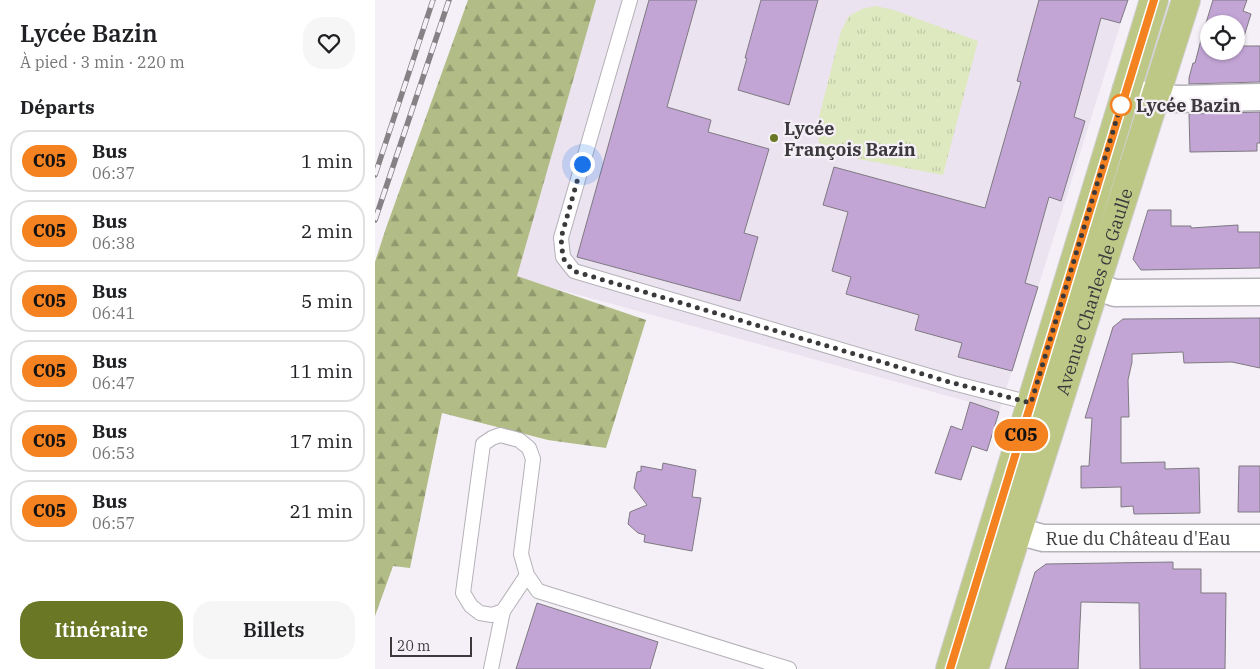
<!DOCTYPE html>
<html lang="fr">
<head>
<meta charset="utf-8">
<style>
	:root { --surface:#fff; --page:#f6f6f6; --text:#202124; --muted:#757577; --line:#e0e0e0; --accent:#6a7724 }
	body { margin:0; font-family:"IBM Plex Serif",serif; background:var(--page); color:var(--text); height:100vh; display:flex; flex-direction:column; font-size:19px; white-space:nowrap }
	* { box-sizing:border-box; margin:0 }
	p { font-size:16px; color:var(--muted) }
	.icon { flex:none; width:28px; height:28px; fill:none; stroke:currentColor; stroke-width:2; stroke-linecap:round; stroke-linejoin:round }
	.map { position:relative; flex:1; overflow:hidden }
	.side { display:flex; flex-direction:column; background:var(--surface); width:375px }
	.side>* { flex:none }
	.badge { padding:0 10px; border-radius:16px; font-size:18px; line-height:32px }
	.controls { position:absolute; left:825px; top:15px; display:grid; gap:10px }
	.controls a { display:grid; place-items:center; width:45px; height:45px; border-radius:50%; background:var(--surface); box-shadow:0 1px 4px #0004; font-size:25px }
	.scale { position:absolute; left:15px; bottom:12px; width:82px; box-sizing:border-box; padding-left:5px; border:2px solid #3b393c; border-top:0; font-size:14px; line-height:18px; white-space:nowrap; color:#3b393c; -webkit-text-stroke:4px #f5f0f7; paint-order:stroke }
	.you { position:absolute; width:25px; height:25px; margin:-12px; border:4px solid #fff; border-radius:50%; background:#1a73e8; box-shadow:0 0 0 8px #1a73e833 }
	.map>.badge { position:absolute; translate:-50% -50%; box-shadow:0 0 0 2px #fff }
	h2 { padding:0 20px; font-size:19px; line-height:45px }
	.round { display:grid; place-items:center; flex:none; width:52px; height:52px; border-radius:20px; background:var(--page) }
	.headline { display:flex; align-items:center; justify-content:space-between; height:85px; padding:0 20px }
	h1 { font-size:24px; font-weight:600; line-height:38px }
	.button { display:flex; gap:10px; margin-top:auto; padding:10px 20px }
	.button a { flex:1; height:58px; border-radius:20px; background:var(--accent); color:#fff; font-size:20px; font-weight:600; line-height:58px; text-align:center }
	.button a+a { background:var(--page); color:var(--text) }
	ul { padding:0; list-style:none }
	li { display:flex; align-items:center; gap:15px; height:62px; margin:0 10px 8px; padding:0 10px; border:2px solid var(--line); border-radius:20px }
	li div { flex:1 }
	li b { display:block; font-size:19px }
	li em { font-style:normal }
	li .badge { min-width:55px; font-weight:700; text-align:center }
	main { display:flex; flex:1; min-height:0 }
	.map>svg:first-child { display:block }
</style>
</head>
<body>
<main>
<section class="side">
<div class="headline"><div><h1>Lycée Bazin</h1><p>À pied · 3 min · 220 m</p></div><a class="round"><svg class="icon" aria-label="heart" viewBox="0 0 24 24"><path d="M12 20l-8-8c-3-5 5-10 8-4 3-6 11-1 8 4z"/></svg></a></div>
<h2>Départs</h2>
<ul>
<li><span class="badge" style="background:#f58220;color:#111">C05</span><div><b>Bus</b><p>06:37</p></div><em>1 min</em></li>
<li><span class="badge" style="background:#f58220;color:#111">C05</span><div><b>Bus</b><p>06:38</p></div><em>2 min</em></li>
<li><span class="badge" style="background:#f58220;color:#111">C05</span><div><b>Bus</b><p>06:41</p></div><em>5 min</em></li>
<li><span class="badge" style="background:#f58220;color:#111">C05</span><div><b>Bus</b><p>06:47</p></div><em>11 min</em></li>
<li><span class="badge" style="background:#f58220;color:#111">C05</span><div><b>Bus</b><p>06:53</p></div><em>17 min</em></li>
<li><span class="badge" style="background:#f58220;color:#111">C05</span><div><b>Bus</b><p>06:57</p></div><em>21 min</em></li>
</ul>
<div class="button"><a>Itinéraire</a><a>Billets</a></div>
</section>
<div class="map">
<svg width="885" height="669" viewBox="0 0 885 669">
	<defs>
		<pattern id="forest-firs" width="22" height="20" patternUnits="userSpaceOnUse" patternTransform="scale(1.25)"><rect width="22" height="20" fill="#b1bc86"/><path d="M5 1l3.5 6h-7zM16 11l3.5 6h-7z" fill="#919a6f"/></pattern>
		<pattern id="park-tufts" width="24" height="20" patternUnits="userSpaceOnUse" patternTransform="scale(1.25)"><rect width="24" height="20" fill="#dfe9bf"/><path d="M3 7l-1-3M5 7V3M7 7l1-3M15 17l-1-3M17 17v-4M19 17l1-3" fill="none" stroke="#c0c9a5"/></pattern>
	</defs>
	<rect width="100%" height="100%" fill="#f5f0f7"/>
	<polygon fill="#ebe3f0" points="138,0 753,0 624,412 595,402 47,252"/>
	<polygon fill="url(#forest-firs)" points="93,0 221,0 142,276 271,320 231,448 173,440 67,413 35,568 18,566 0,616 0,262 11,228"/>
	<polygon fill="url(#park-tufts)" points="501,6 519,10 603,41 568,175 452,153 444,142 441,129 466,31 474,16 487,9"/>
	<g fill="#c3a5d5" stroke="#7e7a81" fill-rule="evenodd">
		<polygon points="274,0 322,0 292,107 336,120 333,132 394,149 369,233 383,237 365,301 202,257"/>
		<polygon points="386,0 443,0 414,105 363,90 372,58 370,58"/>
		<polygon points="664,0 753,0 745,23 726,18 699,117 710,121 686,201 674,197 650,283 663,287 637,371 583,357 587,343 540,330 544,315 471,294 476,277 457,271 473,212 448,205 459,167 610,208 646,82 642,81"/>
		<path d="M838,0H872L868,11L876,14L866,46H885V82L814,84V78L818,63H820L827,36ZM834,24H861V51H834Z"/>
		<polygon points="885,112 885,143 882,143 882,151 815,152 814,114"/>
		<polygon points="773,210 796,210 796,226 816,226 816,228 863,225 863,232 885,232 885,268 766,270 758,259"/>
		<polygon points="885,318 885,368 857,362 809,363 808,352 757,354 757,362 753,380 754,417 746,417 746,463 790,462 790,469 824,468 825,513 759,514 758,506 746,507 746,487 706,488 706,466 714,466 717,418 710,418 738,327 748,319"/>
		<polygon points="595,402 624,412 612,451 597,446 586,480 560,473 576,426 587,430"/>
		<polygon points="288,463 321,470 317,497 326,498 317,551 269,542 270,535 263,533 253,524 255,512 272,505 259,488 262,472 266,471 266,466 287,470"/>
		<polygon points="864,466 885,466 885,512 863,512"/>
		<polygon points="798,562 798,569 826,569 826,593 851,593 850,669 765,669 764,603 706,602 703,669 630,669 660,572 671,564"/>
		<polygon points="162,603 283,642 275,669 141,669"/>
	</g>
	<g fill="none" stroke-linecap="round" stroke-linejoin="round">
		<defs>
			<g id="lane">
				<polyline points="255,0 186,238 188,257 199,271 578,383 659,404"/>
				<polyline points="152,575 128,611 117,615 105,613 96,606 88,593 108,444 117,438 125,435 144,440 154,448 158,459 146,554 152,575 163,591 414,669"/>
				<polyline points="116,669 128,611"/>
			</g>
			<g id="street">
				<polyline points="751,90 780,98 805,99 885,97"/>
				<polyline points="720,286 740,293 885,292"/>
				<path id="s1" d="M642,531L668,538H885"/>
			</g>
			<g id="primary">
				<polyline points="575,669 779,0"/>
				<path id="s2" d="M599,669L811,0"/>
			</g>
		</defs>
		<use href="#lane" stroke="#b5b1b8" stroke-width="16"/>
		<use href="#street" stroke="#b5b1b8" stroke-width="29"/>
		<use href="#primary" stroke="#d0cfd0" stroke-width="30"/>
		<use href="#lane" stroke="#fff" stroke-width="14"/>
		<use href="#street" stroke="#fff" stroke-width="26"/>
		<use href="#primary" stroke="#bec886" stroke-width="28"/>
		<defs>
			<g id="rail">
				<polyline points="0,175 58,0"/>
				<polyline points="0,220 74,0"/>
			</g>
		</defs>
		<use href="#rail" stroke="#858286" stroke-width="5.5"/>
		<use href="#rail" stroke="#f5f0f7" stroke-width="4" stroke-dasharray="11" stroke-linecap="butt"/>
	</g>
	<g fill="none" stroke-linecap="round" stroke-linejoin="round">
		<defs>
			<polyline id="line" points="575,669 779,0"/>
		</defs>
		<use href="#line" stroke="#fff" stroke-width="11"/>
		<use href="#line" stroke="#f58220" stroke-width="8"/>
		<polyline stroke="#3b393c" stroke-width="5" stroke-dasharray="0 9" points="207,164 186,238 188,258 198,271 578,383 656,403 748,98 746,105"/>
	</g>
	<circle fill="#fff" stroke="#f58220" stroke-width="2.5" cx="746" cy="105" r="10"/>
	<circle fill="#6a7724" stroke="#f5f0f7" stroke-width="2" cx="399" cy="138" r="5"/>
	<g text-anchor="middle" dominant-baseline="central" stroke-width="4.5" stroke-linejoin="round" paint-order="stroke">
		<g font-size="18" font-weight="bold" fill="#3b393c" stroke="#f5f0f7" text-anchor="start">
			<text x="761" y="105">Lycée Bazin</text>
		</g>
		<g font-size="18" font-weight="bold" fill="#3b393c" stroke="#f5f0f7" text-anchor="start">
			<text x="409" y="128">Lycée<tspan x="409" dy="21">François Bazin</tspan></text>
		</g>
		<g font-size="18" fill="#3b393c" stroke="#f5f0f7">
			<text stroke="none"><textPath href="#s2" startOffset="396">Avenue Charles de Gaulle</textPath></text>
			<text stroke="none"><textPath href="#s1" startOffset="122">Rue du Château d'Eau</textPath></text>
		</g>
	</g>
</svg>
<div class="controls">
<a><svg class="icon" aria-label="locate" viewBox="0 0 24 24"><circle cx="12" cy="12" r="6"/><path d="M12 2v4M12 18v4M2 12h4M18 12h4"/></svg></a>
</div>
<div class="scale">20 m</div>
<div class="you" style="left:207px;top:164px"></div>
<b class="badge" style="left:646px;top:435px;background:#f58220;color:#111">C05</b>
</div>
</main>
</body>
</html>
